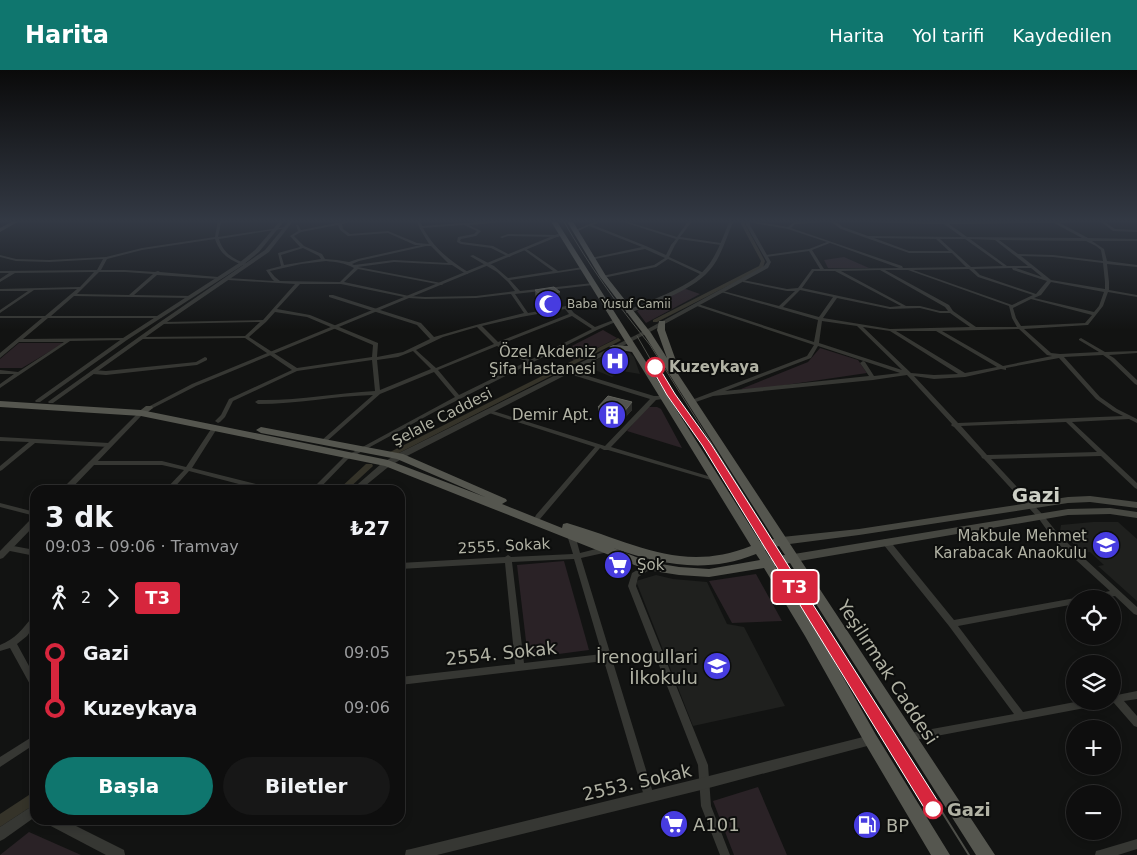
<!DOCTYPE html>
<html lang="tr">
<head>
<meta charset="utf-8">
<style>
	:root { --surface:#0e0e0e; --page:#171717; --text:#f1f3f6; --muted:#9b9c9e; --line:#2e2e2e; --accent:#0f766e }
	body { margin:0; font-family:"DejaVu Sans",sans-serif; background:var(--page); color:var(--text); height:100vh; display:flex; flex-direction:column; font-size:19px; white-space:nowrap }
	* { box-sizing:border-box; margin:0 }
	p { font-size:16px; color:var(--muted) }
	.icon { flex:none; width:28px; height:28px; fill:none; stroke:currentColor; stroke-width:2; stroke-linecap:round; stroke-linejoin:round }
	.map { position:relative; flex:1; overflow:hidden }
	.panel { position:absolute; left:30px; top:415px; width:375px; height:340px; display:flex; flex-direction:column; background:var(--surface); border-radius:15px; box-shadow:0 2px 8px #0003,0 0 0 1px var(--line) }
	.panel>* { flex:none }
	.badge { padding:0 10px; border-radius:4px; font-size:18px; line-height:32px }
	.tools { position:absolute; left:1066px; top:520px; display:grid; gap:10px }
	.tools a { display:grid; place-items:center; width:55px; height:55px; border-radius:50%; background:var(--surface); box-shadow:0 2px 8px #0003,0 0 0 1px var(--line); font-size:25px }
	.map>.badge { position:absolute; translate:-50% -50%; box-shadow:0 0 0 2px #fff }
	.legs { display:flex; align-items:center; gap:8px; height:55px; padding:0 15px; font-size:16px }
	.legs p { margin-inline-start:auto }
	.overview { display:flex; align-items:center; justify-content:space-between; height:85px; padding:0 15px }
	h1 { font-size:28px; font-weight:600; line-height:38px }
	.primary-button { display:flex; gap:10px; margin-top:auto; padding:10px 15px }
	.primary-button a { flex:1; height:58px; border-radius:30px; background:var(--accent); color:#fff; font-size:20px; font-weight:600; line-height:58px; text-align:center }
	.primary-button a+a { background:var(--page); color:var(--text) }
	ul { padding:0 15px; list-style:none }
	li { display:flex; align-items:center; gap:18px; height:55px; font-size:19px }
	li i { display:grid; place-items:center; width:8px; height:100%; margin:0 6px; background:currentColor }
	li i::after { content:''; width:12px; height:12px; margin:-6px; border:4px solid; border-radius:50%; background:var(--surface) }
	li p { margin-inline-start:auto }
	li:first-child i { background:linear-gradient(#0000 50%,currentColor 0) }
	li:last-child i { background:linear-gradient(currentColor 50%,#0000 0) }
	header { display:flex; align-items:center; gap:30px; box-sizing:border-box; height:70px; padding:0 25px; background:var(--accent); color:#fff }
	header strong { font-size:24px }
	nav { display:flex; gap:28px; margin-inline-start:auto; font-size:18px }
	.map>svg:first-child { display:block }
</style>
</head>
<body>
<header>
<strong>Harita</strong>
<nav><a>Harita</a><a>Yol tarifi</a><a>Kaydedilen</a></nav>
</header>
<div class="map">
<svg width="1137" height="785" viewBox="0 0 1137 785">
	<rect width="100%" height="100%" fill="#121312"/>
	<g fill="#1f201e">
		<polygon points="613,281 630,283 634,287 640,304 622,301 612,307 585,296"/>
		<polygon points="1093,452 1118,452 1137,469 1137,531 1098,496 1104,495 1090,482 1083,483 1060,461 1061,455"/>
		<polygon points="656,505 673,509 707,512 727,554 744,557 785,636 693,656 636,511"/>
	</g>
	<g fill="#2a2226">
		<polygon points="844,187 869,198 828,198 824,190"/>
		<polygon points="683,218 700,224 646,253 637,241"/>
		<polygon points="603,260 617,268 574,290 560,282"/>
		<polygon points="19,273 64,273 22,298 0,298 0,289"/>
		<polygon points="820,278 858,290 867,303 746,321 741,319 808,292"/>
		<polygon points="647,337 657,337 661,339 682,378 627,361"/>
		<polygon points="564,491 589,580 528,588 517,495"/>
		<polygon points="756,504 782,551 732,553 709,511"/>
		<polygon points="758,717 787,785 734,785 713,731"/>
		<polygon points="29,762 81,785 0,785"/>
	</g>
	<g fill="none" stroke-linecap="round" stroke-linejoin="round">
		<g fill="#353329" fill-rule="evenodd">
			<polygon points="741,150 745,150 745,154 765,191 763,198 657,252 653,252 653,250 759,196 761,191 741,154"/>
			<polygon points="618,268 621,270 620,271 397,384 391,384 390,382"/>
			<polygon points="366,394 372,394 373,396 347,420 338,420"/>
			<polygon points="35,721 35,734 0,757 0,744"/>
		</g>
		<g fill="#363733" fill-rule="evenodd">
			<path d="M218,150H249L247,151L221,153L218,167L285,157L287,158L219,169C223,183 234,190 248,194V196H247C232,192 220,185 215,169L142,180L107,189L101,200H125L155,202L158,201L160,202L218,207L220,208L218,209L157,205L134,225L192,226V227L190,228L74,226L51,246H160L162,247L160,248H48L23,269L125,268L127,269L125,270L70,271L0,318V314L14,304H0V300L18,302L64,272H19L0,288V283L42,248H0V246H45L77,219L34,220L0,243V240L28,221H0V219L80,217L94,202L15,203L0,212V209L9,203H0V201L97,200L103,189L49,192L16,191L0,187V185L16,189L49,190L106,187L142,178L215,167ZM99,202H125L153,204L129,225L77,224Z"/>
			<path d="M351,150H358L342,154L343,159L350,164L388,161L417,173L429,174L420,159L416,150H420L422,156L503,150H518L516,151L469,155L481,161L476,166L461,169L460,171L462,172L493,176L510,185L511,186L509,187L491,178L461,174L457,172L458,167L474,164L477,161L464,155L423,158C434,178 449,190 468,202V204H466L452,195L394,192L358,197L441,213L443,214L442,215L358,199L344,212L409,226L425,227L476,226L515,221L508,212L497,202L470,186L473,185L494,196L508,208L553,201L524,180L523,179L525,178L558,201L583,197L585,198L583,199L510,210L520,221L593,213L595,214L593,215L515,224L528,243L566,236H568L574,243L595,257L616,249H618L620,250L597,260L436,341L348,389L318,420H311L344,387L455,327L434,302L380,324L326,372L324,373L321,371L322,370L373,325C334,326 297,334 258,334L255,332L258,330C297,331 336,323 375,321L372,290L297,301L233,331L225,347L220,352L218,353L215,351L221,345L229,329L292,300L245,268L141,269L139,268L141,267L245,266L260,252L162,254L160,253L162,252L263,250L295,214L228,210L226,209L227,208L274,211L272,209L266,200L281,196L278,183L300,177L290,166L298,161L296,155H298L301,160ZM338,155L340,160L348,166L388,163L415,175H421L358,189L349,192L337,190L325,189L322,184L304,176L294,166L301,162ZM426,176H431L448,193L394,190L354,195L352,194L359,191ZM303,178L319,186L321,189L284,195L281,185ZM326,191C336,192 345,193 354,198L340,212L280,211L275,207L270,201L301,194ZM300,214H341L409,228L425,229L476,228L511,224L524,243L476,255L434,267L421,253L333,225H329V227L417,255L430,269L403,282L377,287L378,274V273L310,245L277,239ZM565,239L569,244L498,272L482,256L521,247ZM275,242L307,247L373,275L372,287L297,298L249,267L266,252ZM572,246L592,259L530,290L501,274ZM477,257L494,274L436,298L416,280L443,267ZM497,276L526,292L459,325L438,300ZM413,281L431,299L380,320L377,290L398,287Z"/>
			<polygon points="599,150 604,150 593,155 646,176 666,185 671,175 676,169 617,150 622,150 677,167 689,150 693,150 680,167 721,173 723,174 721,175 679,169 675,175 669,187 704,203 704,205 702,205 668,189 656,197 603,208 602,208 602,206 654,195 665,188 645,179 590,190 589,189 591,188 642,177 589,156 576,162 573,161"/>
			<path d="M747,150L788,157L794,152L832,150L917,152L915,150H919L922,152L944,151H1051L1050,150H1137V152H1105L1115,159L1137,160V162L1113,161L1101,152L1060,153L1088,168L1137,169V171H1092L1104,179L1107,191L1137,195V197L1107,194L1109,212V220L1137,225V227L1108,222L1103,236L1088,255L1024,259L1051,283L1060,284L1099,282L1079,270V269L1081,268L1105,282L1137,281V283L1109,285L1114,288L1137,310V315L1135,314L1110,290L1103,285L1064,287L1100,327L1117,339L1137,349V353L1129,349L1072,352L1137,413V419L1135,418L1101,386L991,389L1043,445L1060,466L1137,537V545L1134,544L1115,526L1102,529H1081L1082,527L1085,526L1110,521L1054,470L1039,449L984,389L982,388L981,386L954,357L952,356L951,355L952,354L907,305L873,310L713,326L693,333H689L688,332L689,331L807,286L814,275L694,235L698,234L814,272L818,250L721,222L723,221L779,236L795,221H787L743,212V210L787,219L798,218L812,199H820L809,181L766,187L764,186L766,185L809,179L827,172L788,159L748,152L746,151ZM831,152L841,159L909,183H952L966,197L903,198L902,196L791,158L795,154ZM836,152L944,154L962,167L868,166L843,157ZM1054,153L1082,168L967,167L949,154ZM874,168L936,169L949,181H909ZM940,169H965L1003,196L971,197ZM970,169L995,170L1028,196H1007ZM999,170L1086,171L1096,176L1101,180L1103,191L1053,185L1018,184ZM830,173L899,198L824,199L812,180ZM1021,186L1053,187L1103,193L1105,212V219L1051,210ZM1012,198L1013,200L1047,211L1036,224L980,205L974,199ZM1016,198H1031L1042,207ZM969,199L978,207L1033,225L1012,235L913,200ZM880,200L945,237L948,241H940L920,236H906L841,201ZM885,200H908L1009,236L1012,248L1017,257H976L953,241L949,235ZM814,201H835L901,236L890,237L802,218ZM1051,212L1104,222L1099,236L1094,242L1034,228L1041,225ZM800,220L833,227L819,247L783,237ZM837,228L890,239L920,238L940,243H950L970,257L890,259L823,248ZM1031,229L1092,245L1085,253L1021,256L1016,248L1013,238ZM822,251L857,256L902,300L819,273ZM863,257L890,261L958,304L934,305L911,303ZM1019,259L1047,285L1052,286L1003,296L942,261ZM896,261H936L997,297L965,303ZM818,276L900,303L874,306L865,292L863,291L860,293L869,306L725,321L811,288ZM1059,288L1096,329L1113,341L1123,346L958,353L914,306L934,309L965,307L1001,299L1006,300V298ZM1066,352L1097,382L987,385L961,356Z"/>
			<polygon points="508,164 558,165 560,166 558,167 508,166 502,168 500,167"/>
			<polygon points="205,287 207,288 207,290 197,295 106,305 93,304 90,302 93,300 106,301 196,292"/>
			<polygon points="565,299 654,326 668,326 669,327 668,328 656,330 611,377 718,409 719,410 718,411 714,411 608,380 604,380 600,378 540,449 536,449 535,447 536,445 595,377 486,342 485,341 486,340 490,340 605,376 650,329 563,302 562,301"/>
			<polygon points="215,355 218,357 192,398 272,418 273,420 262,420 189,401 172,420 165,420 184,400 162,395 91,395 88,393 91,391 162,391 186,397 213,356"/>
			<polygon points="0,367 109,373 112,375 109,377 35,373 2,400 0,401 0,396 29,372 0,371"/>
			<polygon points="0,433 35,442 35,446 0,437"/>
			<path d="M568,463H574L575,465L580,483L608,476L611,477L612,479L611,481L608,482L581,488L654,726L653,730L649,731L645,730L644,726L604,591L400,615V607L515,594L505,493L400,499V493L505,487L508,485L511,487L573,484L567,465ZM574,489L602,584L524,593L512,492Z"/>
			<polygon points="886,469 889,470 954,550 1075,528 1077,529 1075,529 1075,534 958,556 1023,642 1080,631 1107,631 1106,634 910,671 907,670 905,667 907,664 910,663 1014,644 949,556 883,474 882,472 883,470"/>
			<polygon points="8,475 35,480 35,486 5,480 4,478 5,476"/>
			<path d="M653,484L656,485C657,488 657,493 656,496L638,507L636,516L708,695L711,736L730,785H720L701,736L698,695L628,516L632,503L649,493V487L650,485Z"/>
			<path d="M35,546V555L27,566L17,574L35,607V619L32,618L10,578L0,581V575C15,569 23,559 32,547Z"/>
			<polygon points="1137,621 1137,629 1124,631 1137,646 1137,657 1134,656 1114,633 1111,631 1112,631 1112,626"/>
			<polygon points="35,665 35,674 0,697 0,687"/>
			<polygon points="1137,769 1137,779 1118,785 1095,785 1096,781 1100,780"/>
		</g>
		<g fill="#363733" fill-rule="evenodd">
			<polygon points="281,150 285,150 259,182 243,195 127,270 40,332 36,332 35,331 36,330 123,268 239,193 255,180"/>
			<polygon points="290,150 294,150 269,182 164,254 53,333 49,333 48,332 49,331 160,252 265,180"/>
			<path d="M730,150H734C727,165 723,182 713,196C696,220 656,232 630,243H626V241C652,229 694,217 710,193C719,180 724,164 730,150Z"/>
			<polygon points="746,150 750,150 750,155 771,192 768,198 648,263 403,388 387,398 360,420 351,420 381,394 397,384 644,261 764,196 767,192 746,155"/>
			<polygon points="560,163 564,164 196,316 151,339 149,340 146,338 192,314"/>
			<polygon points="141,341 143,342 144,343 143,344 70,420 61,420 139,342"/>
			<polygon points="35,447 35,455 3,488 0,489 0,481 32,448"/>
			<polygon points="871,665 875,666 877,670 875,674 871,675 705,719 437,785 405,785 406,780 411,779 705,707"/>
			<polygon points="35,734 35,747 4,769 0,771 0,757"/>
			<polygon points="45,750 64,750 124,780 125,785 106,785 47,754"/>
		</g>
		<g fill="#464741" fill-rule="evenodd">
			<polygon points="15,150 21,150 0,162 0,158"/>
			<polygon points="146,336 152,336 153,338 144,345 138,345 137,343"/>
			<polygon points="1090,426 1137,432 1137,438 1090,432 1068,433 859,465 782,475 778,473 777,471 778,469 782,467 859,459 1068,427"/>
			<polygon points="1110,438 1137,442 1137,448 1110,444 1068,445 794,492 790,491 789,488 790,485 794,484 1068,439"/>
		</g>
		<path fill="#55564f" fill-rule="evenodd" d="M550,150H556L761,473L774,469L645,266L600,207L566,150H572L606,206L651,263L667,288L657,260L659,251H665V260L680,302L678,304L995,785H976L790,493L775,496L815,558L876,665L950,785H931L866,675L805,566L764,498L709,507L679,505L647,500L385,396L141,346L0,337V331L141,340L388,390L485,427L397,389L261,363L256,360L261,357L403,384L506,429L507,431L502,434L562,458L563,454L567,453C633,472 681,504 751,476L632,282C625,280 614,281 609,277L613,275L628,276ZM779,476L785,485L770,488L765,480ZM613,478C662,495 706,504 756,484L760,490L709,499L679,497L649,492Z"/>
		<g stroke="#4d4e48" stroke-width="1">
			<path d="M563,150C590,197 616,233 650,275L851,596"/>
			<polyline points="637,266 671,325 694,357"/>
		</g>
		<polyline stroke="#4d4e48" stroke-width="2" points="850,595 969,785"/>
	</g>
	<g fill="#474843">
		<polygon points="535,220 560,235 541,239 536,234"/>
		<polygon points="598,337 632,340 622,351 598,344"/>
	</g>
	<g fill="#2d2e2b">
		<polygon points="560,222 560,235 541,239 541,225"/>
		<polygon points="632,332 632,340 622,351 623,343"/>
	</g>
	<g fill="#52534e" stroke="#61625b">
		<polygon points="554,217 560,222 541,225 535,220"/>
		<polygon points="608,326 632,332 623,343 598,337"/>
	</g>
	<linearGradient id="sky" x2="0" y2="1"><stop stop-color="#0a0a0a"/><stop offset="0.58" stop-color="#333944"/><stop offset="1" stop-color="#333944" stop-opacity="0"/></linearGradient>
	<rect width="1137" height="260" fill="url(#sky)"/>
	<polygon fill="#d7263d" stroke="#fff" points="652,296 658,296 675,324 711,374 939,733 941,739 939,744 933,747 928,744 702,375 667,325 651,297"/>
	<defs>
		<symbol id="mosque-disc" viewBox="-11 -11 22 22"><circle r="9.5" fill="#473ce0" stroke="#0d0e0d"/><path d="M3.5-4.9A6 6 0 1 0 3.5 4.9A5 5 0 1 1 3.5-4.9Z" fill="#fff"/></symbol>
		<symbol id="hospital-disc" viewBox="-11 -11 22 22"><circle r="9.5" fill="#473ce0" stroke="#0d0e0d"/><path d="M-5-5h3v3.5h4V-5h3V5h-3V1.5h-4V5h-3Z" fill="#fff"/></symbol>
		<symbol id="building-disc" viewBox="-11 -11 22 22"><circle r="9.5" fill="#473ce0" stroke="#0d0e0d"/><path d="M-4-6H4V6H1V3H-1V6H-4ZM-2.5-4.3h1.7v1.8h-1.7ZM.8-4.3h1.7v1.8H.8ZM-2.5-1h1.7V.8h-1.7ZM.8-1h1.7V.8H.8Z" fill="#fff"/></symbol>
		<symbol id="school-disc" viewBox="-11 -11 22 22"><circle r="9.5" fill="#473ce0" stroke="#0d0e0d"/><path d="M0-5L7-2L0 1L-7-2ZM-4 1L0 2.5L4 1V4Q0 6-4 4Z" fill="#fff"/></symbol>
		<symbol id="supermarket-disc" viewBox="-11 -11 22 22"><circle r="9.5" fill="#473ce0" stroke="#0d0e0d"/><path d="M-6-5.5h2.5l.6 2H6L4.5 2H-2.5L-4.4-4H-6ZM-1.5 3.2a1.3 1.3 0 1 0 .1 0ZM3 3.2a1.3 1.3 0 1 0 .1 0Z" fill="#fff"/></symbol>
		<symbol id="fuel-disc" viewBox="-11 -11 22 22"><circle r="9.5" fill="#473ce0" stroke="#0d0e0d"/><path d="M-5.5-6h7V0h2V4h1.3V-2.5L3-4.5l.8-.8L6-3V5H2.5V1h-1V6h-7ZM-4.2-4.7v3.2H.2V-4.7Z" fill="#fff"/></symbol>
	</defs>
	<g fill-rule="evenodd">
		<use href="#mosque-disc" x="532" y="218" width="32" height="32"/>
		<use href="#hospital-disc" x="599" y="275" width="32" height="32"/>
		<use href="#building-disc" x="596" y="329" width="32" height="32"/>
		<use href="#school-disc" x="1090" y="459" width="32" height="32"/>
		<use href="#supermarket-disc" x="602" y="479" width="32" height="32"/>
		<use href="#school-disc" x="701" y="580" width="32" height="32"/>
		<use href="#supermarket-disc" x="658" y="738" width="32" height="32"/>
		<use href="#fuel-disc" x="851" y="739" width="32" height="32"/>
	</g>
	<g fill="#fff" stroke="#d7263d" stroke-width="2.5">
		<circle cx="655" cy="297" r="9"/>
		<circle cx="933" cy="739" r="9"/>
	</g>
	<g text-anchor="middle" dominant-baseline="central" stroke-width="4" stroke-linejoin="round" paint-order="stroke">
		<g font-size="12" fill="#b1b2a4" stroke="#0d0e0d" text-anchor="start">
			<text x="567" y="234">Baba Yusuf Camii</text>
		</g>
		<g font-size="15" fill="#b1b2a4" stroke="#0d0e0d" text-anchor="end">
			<text x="596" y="282">Özel Akdeniz<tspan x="596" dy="17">Şifa Hastanesi</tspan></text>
			<text x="593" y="345">Demir Apt.</text>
			<text x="1087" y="466">Makbule Mehmet<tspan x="1087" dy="17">Karabacak Anaokulu</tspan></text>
			<text x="637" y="495" text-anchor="start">Şok</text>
		</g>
		<g font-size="15" font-weight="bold" fill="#b1b2a4" stroke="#0d0e0d" text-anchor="start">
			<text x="669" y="297">Kuzeykaya</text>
		</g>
		<g font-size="15" fill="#b1b2a4" stroke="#0d0e0d">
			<text transform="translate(442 347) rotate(-27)">Şelale Caddesi</text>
			<text transform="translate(504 476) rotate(-3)">2555. Sokak</text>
		</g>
		<g font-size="18" fill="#b1b2a4" stroke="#0d0e0d">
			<text transform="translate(501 583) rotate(-6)">2554. Sokak</text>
			<text transform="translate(888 602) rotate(57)">Yeşilırmak Caddesi</text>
			<text transform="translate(637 712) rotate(-13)">2553. Sokak</text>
		</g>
		<g font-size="18" fill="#b1b2a4" stroke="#0d0e0d" text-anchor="start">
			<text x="698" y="586" text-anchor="end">İrenogullari<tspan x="698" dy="21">İlkokulu</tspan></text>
			<text x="693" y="754">A101</text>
			<text x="886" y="755">BP</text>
		</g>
		<g font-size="18" font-weight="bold" fill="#b1b2a4" stroke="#0d0e0d" text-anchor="start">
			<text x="947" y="739">Gazi</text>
		</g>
		<g font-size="20" font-weight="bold" fill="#cdcfc5" stroke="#0d0e0d">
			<text x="1036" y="425">Gazi</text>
		</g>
	</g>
</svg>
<div class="tools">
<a><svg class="icon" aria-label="locate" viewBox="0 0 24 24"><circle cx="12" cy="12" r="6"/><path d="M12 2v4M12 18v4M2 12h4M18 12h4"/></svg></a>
<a><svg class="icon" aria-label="layers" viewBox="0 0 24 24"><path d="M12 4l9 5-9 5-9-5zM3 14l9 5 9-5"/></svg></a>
<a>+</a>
<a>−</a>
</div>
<b class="badge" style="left:795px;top:517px;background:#d7263d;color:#fff">T3</b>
<section class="panel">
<div class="overview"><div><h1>3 dk</h1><p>09:03 – 09:06 · Tramvay</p></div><b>₺27</b></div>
<div class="legs"><svg class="icon" aria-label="walk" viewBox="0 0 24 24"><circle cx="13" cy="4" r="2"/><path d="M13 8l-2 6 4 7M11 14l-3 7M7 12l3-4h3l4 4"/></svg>2<svg class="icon" aria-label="forward" viewBox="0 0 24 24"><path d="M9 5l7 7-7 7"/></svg><b class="badge" style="background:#d7263d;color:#fff">T3</b></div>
<ul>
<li><i style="color:#d7263d"></i><b>Gazi</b><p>09:05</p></li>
<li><i style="color:#d7263d"></i><b>Kuzeykaya</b><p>09:06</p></li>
</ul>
<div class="primary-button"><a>Başla</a><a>Biletler</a></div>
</section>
</div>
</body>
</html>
